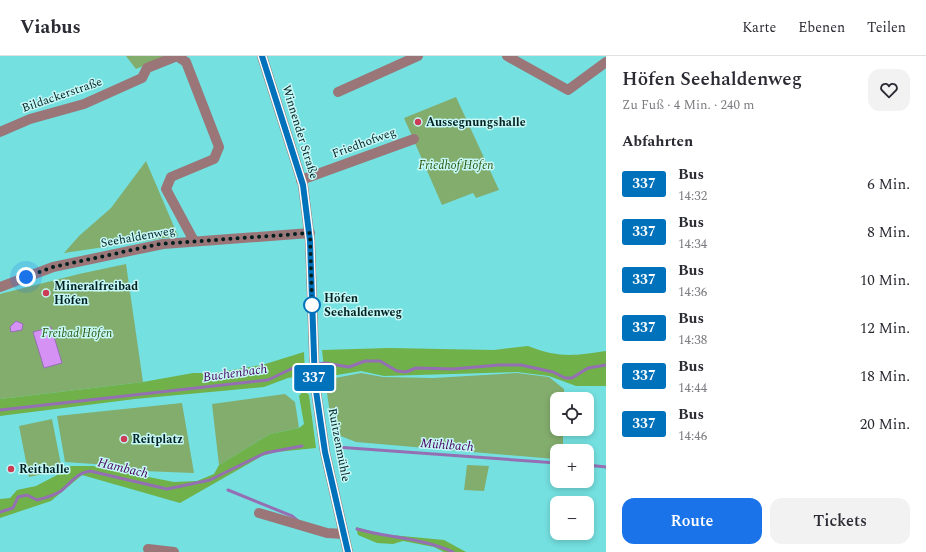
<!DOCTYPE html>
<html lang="de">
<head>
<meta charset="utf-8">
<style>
	:root { --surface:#fff; --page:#f2f2f3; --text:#2b2b33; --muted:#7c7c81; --line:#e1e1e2; --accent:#1a73e8 }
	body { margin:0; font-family:Spectral,serif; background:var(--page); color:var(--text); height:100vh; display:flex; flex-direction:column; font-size:15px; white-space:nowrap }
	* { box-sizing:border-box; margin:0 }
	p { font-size:13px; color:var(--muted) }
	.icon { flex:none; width:22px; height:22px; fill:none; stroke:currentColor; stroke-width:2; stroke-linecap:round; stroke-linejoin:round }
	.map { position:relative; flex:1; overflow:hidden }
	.details { display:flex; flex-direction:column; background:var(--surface); width:320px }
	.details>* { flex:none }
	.badge { padding:0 8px; border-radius:3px; font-size:14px; line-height:26px }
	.tools { position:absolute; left:550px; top:336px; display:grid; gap:8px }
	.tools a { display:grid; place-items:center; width:44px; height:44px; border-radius:8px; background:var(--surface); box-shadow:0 2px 6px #0003; font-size:20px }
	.you { position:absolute; width:20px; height:20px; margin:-10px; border:3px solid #fff; border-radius:50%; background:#1a73e8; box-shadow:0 0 0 6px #1a73e833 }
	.map>.badge { position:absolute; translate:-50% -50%; box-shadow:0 0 0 2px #fff }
	h2 { padding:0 16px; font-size:15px; line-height:36px }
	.round { display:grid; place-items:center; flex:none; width:42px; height:42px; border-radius:12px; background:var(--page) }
	.summary { display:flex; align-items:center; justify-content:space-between; height:68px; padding:0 16px }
	h1 { font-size:19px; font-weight:600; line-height:30px }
	.primary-button { display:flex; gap:8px; margin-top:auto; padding:8px 16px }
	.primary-button a { flex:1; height:46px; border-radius:12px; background:var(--accent); color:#fff; font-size:16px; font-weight:600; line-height:46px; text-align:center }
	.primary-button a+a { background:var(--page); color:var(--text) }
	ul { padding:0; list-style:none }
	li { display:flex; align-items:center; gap:12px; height:48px; padding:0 16px }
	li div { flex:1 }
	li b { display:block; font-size:15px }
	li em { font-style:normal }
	li .badge { min-width:44px; font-weight:700; text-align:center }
	header { display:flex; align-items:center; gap:24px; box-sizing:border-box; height:56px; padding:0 20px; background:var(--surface); border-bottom:1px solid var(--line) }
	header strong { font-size:19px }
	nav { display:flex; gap:22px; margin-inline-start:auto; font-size:14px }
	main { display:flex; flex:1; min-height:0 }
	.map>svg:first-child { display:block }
</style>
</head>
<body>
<header>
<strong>Viabus</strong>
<nav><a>Karte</a><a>Ebenen</a><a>Teilen</a></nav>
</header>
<main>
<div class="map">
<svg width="606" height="496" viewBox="0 0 606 496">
	<rect width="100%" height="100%" fill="#74e0e0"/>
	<g fill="#83ad6d">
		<polygon points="126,0 166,0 136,13"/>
		<polygon points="456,41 499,134 476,142 473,137 442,149 404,62"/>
		<polygon points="146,105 178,180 64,197 79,180 111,152"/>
		<polygon points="126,208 143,326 0,343 0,238 79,218"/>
		<polygon points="361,317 383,321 433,322 517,317 549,321 564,333 564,343 557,343 557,373 563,373 563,395 557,395 557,402 555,403 356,386 333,377 325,324"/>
		<polygon points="285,338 295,346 299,372 270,378 219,409 212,348"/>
		<polygon points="182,347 194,417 142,415 94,408 65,406 57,360"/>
		<polygon points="52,363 62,414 29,421 19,370"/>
		<polygon points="467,409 489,410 484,435 464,434"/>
	</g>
	<g fill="#70b149">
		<path d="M528,290C559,302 573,300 606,295V330H576L549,320L517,316L384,320L361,315L325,321L322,294L389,292L494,294Z"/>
		<polygon points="304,296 305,319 288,322 264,331 135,343 0,360 0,343 143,326 193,317 214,317 262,309"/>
		<polygon points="304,334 309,339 316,392 276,396 262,400 180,447 82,419 51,445 0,462 0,443 10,442 17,434 36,430 59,418 71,410 93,410 174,426 197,425 214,418 219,409 270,378 299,372 304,368 299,340"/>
		<polygon points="356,471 381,478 444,484 466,496 444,496 434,491 403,485 393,488 377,487 358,479"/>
	</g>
	<g fill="#d591f3" stroke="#956fb3">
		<polygon points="16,265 23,268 22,274 11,276 10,271"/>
		<polygon points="51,271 62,307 44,312 33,276"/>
	</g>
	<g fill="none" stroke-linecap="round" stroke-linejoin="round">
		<g stroke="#956fb3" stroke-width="3">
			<polyline points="0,354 268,324 293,312 325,307 349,311 365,305 380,305 397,315 406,316 416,312 453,313 499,309 521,309 553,316 565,322 572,322 588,312 606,309"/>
			<polyline points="336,391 557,407"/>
			<polyline points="587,409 606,411"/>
			<polyline points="228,434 292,460 298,465"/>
			<path d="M0,456L13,452L18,441L27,439L37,444C45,442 53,440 61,435C71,427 76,417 90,415L167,433L210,424L265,397L302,390"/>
			<path d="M357,473C389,482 423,482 453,496"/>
		</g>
		<g stroke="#9a7678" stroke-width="10">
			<polyline points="507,0 568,34 606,6"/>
			<polyline points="338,36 418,0"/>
			<polyline points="0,76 30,63 84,48 142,22 147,12 177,0 186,6 219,91 214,103 171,121 166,133 194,185"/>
			<polyline points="301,124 414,83"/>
			<polyline points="0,231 53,211 163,188 310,177"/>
			<polyline points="259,457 327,477 344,478"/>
			<polyline points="148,493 174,496"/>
		</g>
		<polyline stroke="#9a7678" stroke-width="10" points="262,0 303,129 310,185 315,328 325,396 348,496"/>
	</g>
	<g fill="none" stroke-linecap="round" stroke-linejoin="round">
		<defs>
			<polyline id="line" points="262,0 303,129 310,185 315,328 325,396 348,496"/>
		</defs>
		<use href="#line" stroke="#fff" stroke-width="9"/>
		<use href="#line" stroke="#0072bc" stroke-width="6"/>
		<polyline stroke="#001f1f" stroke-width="4" stroke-dasharray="0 7.2" points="26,221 53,211 160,188 310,177 312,249"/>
	</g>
	<g fill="#cc3c55" stroke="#c6f8f7" stroke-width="1.5">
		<circle cx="418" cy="66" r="4"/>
		<circle cx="46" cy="237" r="4"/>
		<circle cx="124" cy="383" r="4"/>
		<circle cx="11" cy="413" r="4"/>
	</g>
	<circle fill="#fff" stroke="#0072bc" stroke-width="2" cx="312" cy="249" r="8"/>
	<g text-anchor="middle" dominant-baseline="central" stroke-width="3" stroke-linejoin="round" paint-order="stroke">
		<g font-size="12" fill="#001f1f" stroke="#c6f8f7">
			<text transform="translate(62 39) rotate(-19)">Bildackerstraße</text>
			<text transform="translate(300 76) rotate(73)">Winnender Straße</text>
			<text transform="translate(364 87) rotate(-20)">Friedhofweg</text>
			<text transform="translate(138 181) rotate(-10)">Seehaldenweg</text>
			<text transform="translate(339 389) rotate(79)">Ruitzenmühle</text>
		</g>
		<g font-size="12" font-weight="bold" fill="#001f1f" stroke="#c6f8f7" text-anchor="start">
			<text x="426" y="66">Aussegnungshalle</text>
			<text x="54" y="230">Mineralfreibad<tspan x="54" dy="14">Höfen</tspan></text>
			<text x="132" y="383">Reitplatz</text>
			<text x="19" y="413">Reithalle</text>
		</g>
		<g font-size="12" font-style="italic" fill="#2d570f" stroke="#c6f8f7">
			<text x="456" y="109">Friedhof Höfen</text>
			<text x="77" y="277">Freibad Höfen</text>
		</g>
		<g font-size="12" font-weight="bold" fill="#001f1f" stroke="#c6f8f7" text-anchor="start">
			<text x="324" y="242">Höfen<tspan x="324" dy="14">Seehaldenweg</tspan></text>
		</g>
		<g font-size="13" font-style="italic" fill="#47005d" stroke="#c6f8f7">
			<text transform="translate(235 317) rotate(-8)">Buchenbach</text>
			<text transform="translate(447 389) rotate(4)">Mühlbach</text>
			<text transform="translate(123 412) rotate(13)">Hambach</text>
		</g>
	</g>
</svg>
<div class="tools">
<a><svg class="icon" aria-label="locate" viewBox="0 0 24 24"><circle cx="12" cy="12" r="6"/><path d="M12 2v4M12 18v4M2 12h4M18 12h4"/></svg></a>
<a>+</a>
<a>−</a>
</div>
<div class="you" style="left:26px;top:221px"></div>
<b class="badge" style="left:314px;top:322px;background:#0072bc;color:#fff">337</b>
</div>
<section class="details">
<div class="summary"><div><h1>Höfen Seehaldenweg</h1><p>Zu Fuß · 4 Min. · 240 m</p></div><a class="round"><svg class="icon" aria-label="heart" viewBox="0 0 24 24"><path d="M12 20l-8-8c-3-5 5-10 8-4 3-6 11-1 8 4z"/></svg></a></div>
<h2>Abfahrten</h2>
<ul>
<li><span class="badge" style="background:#0072bc;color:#fff">337</span><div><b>Bus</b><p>14:32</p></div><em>6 Min.</em></li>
<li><span class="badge" style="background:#0072bc;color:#fff">337</span><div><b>Bus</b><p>14:34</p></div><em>8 Min.</em></li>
<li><span class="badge" style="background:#0072bc;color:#fff">337</span><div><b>Bus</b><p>14:36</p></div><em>10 Min.</em></li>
<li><span class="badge" style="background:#0072bc;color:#fff">337</span><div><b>Bus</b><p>14:38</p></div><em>12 Min.</em></li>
<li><span class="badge" style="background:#0072bc;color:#fff">337</span><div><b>Bus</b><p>14:44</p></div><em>18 Min.</em></li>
<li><span class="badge" style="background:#0072bc;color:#fff">337</span><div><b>Bus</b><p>14:46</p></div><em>20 Min.</em></li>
</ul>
<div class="primary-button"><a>Route</a><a>Tickets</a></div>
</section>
</main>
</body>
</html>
